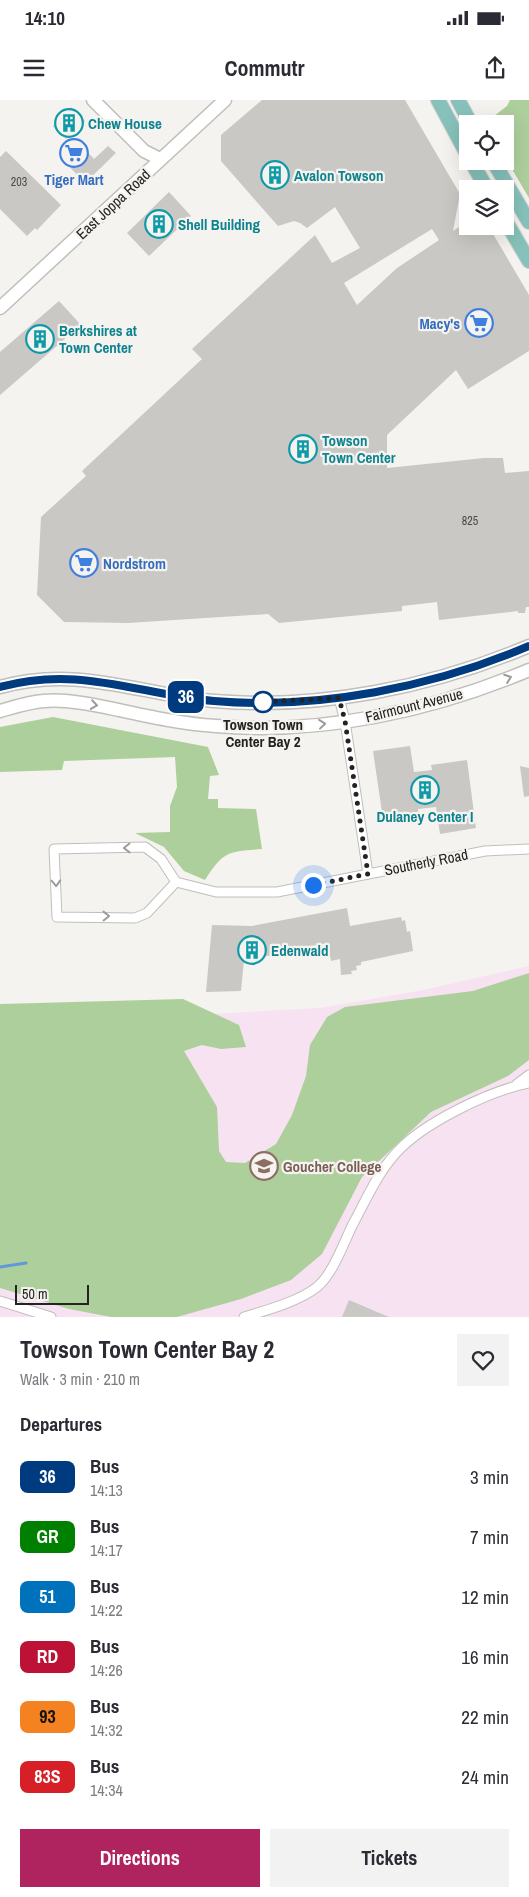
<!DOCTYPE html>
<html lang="en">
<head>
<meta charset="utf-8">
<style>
	:root { --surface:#fff; --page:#f2f2f3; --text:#2b2b33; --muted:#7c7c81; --accent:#af235e }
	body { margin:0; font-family:"Archivo Narrow",sans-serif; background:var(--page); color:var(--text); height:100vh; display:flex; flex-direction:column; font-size:19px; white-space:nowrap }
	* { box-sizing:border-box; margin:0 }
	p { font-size:16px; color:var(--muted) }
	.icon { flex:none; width:28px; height:28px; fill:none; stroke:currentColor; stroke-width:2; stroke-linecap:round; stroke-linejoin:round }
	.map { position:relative; height:1217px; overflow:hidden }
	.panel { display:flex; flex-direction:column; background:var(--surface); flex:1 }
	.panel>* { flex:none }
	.badge { padding:0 10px; border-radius:8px; font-size:18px; line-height:32px }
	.controls { position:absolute; left:459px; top:15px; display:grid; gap:10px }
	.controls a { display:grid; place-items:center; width:55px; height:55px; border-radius:0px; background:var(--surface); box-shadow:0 5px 20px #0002; font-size:25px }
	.scale { position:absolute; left:15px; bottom:12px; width:74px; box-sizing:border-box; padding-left:5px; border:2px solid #232321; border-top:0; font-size:14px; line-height:18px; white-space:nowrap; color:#232321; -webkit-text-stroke:4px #f5f3ef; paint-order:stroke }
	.you { position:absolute; width:25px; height:25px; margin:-12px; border:4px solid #fff; border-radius:50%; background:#1a73e8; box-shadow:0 0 0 8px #1a73e833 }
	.map>.badge { position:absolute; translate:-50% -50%; box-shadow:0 0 0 2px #fff }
	h2 { padding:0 20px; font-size:19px; line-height:45px }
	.round { display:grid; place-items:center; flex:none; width:52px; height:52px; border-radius:0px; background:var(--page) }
	.head { display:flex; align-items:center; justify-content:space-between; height:85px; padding:0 20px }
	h1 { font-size:24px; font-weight:800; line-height:38px }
	.button { display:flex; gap:10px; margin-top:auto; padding:10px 20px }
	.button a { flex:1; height:58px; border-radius:0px; background:var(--accent); color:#fff; font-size:20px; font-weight:800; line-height:58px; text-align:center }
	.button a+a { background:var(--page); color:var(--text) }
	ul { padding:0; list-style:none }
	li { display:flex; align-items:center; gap:15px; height:60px; padding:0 20px }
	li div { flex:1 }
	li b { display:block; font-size:19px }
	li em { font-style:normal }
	li .badge { min-width:55px; font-weight:700; text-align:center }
	.status { display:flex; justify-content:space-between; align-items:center; height:35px; padding:0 25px; background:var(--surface); direction:ltr }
	.status svg { height:14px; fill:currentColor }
	header { display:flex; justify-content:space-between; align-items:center; height:65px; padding:0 20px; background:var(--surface); font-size:22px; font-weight:800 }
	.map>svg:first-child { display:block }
</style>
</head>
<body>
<div class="status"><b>14:10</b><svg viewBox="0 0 49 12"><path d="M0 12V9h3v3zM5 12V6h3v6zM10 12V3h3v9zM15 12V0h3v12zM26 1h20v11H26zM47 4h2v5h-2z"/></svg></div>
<header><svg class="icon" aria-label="menu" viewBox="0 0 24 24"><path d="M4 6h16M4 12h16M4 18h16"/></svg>Commutr<svg class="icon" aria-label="share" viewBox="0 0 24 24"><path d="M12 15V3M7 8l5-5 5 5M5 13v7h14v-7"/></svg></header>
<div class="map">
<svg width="529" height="1217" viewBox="0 0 529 1217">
	<rect width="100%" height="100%" fill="#f5f3ef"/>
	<polygon fill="#f7e2f2" points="529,866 529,1217 0,1217 0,914 209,914 320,908 423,890"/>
	<g fill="#adcf9c">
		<polygon points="510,0 529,0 529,98 505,57 505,24 485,23 507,6"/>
		<path d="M53,617L208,647L219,675L210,676L208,699H218V708L256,709L262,749C229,752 224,750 205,780L184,771L164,747L135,733L170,732V706L177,687L175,657L64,661L62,670L0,672V627Z"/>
		<polygon points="529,873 529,960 508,976 431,1012 362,1077 322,1154 291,1180 241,1199 177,1217 111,1217 69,1209 0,1188 0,904 183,899 239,925 246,947 221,949 202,945 184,951 217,1007 219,1051 226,1062 245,1063 276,1044 292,1015 306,976 310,945 327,917 345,907 473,891"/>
	</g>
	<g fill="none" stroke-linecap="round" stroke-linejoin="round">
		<polyline stroke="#6097dd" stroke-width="3" points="0,1167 26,1163"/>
	</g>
	<g fill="#c9c8c4" fill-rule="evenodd">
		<path d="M262,0H405L460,94L453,131L468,121V126L489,127L529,195V251L468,289L456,270L387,335V368L484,358H503L505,373L529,371V507H526L525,513H518V511L439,520L437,502L402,506V511L279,523L268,514L128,523L64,522L37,495L41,417L86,376L82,371L202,259L192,249L315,135L332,163L360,148L335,107L307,128L300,123L294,121L278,126L221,61V35ZM432,129L439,140L397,168L357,205L344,183Z"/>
		<polygon points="71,7 85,21 66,39 53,26"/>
		<polygon points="77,41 94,59 108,46 116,53 85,83 60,57"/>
		<polygon points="6,51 61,105 37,130 35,128 27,136 0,109 0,57"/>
		<polygon points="169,92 191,116 149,156 127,133"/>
		<polygon points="59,201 81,225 0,295 0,252"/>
		<polygon points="410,646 414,672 432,670 431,665 467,660 476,728 440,734 436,707 418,709 419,713 383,719 373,651"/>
		<polygon points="520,666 529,668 529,696 524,697"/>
		<polygon points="347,808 350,826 401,817 402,821 405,820 407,832 410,831 413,851 361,862 361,865 356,866 357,870 351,871 352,874 341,875 340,859 331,861 328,846 325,847 324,844 294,848 295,851 244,860 241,891 206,892 212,825 252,826"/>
		<polygon points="349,1200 389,1217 342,1217"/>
	</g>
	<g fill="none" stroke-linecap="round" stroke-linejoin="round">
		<defs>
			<g id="street">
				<polyline points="339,598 345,621 368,774"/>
				<polyline points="176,782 147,813 135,818 57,817 54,749 145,747 161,759 176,782 216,792 277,792 485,751 529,749"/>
				<polyline points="517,984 529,975"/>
				<polyline points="0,1201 51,1217"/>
				<path d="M244,1217C267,1210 298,1202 317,1187C333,1174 344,1142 353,1124C366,1100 377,1074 396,1053C423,1023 489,991 529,983"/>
			</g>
			<g id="secondary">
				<polyline points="93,0 144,51 160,59"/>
				<polyline points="0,208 225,0"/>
				<path d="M0,587C77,565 138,594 214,601C319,610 432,587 529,546"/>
				<path d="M0,611C14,607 29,602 44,601C68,599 95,605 119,610C151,617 183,624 216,626C321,635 432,611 529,570"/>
			</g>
			<g id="primary">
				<polyline points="438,0 468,56"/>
				<polyline points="458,0 471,24"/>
				<polyline points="471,61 487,89"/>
				<polyline points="493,61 529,122"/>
				<polyline points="505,120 529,161"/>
			</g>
		</defs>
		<use href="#street" stroke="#c0bfbb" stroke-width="11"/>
		<use href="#secondary" stroke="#c0bfbb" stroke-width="15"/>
		<use href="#primary" stroke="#cfcfce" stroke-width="16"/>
		<use href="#street" stroke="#fff" stroke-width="9"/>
		<use href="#secondary" stroke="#fff" stroke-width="12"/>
		<use href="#primary" stroke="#86c2bb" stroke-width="14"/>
	</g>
	<defs><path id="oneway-chevron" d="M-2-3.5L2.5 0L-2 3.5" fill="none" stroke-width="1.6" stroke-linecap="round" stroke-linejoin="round" transform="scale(1.25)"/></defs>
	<g stroke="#9c9c9b">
		<use href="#oneway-chevron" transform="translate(508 578) rotate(-20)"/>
		<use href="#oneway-chevron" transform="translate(94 605) rotate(9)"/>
		<use href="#oneway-chevron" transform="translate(322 624) rotate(-6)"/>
		<use href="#oneway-chevron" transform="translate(127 748) rotate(179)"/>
		<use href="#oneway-chevron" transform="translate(56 783) rotate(88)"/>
		<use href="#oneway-chevron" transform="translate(106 816) rotate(-1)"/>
	</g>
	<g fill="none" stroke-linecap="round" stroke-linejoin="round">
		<defs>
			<path id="line" d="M0,587C79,565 137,594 214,601C319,610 433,587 529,546"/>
		</defs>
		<use href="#line" stroke="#fff" stroke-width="11"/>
		<use href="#line" stroke="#003b80" stroke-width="8"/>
		<polyline stroke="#232321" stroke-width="5" stroke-dasharray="0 9" points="263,602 260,602 339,598 345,621 368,774 313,785"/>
	</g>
	<defs>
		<symbol id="building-ring" viewBox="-11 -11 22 22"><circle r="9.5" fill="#f5f3ef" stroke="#0f9aa8" stroke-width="1.5"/><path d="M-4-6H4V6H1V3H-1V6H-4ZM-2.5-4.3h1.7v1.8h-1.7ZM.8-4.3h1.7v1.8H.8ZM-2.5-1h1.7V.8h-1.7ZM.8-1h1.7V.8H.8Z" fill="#0f9aa8"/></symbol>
		<symbol id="supermarket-ring" viewBox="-11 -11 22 22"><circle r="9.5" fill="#f5f3ef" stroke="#3f7fe0" stroke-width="1.5"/><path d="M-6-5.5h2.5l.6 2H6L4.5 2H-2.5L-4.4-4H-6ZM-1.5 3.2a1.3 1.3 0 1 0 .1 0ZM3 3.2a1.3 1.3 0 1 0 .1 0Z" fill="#3f7fe0"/></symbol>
		<symbol id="university-ring" viewBox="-11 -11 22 22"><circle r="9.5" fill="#f5f3ef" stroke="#8d6e63" stroke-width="1.5"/><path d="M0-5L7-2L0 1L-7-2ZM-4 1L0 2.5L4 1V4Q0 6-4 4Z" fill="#8d6e63"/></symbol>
	</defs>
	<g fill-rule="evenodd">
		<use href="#building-ring" x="53" y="7" width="32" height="32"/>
		<use href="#supermarket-ring" x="58" y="37" width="32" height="32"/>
		<use href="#building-ring" x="259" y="59" width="32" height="32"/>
		<use href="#building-ring" x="143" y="108" width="32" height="32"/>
		<use href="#supermarket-ring" x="463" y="207" width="32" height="32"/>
		<use href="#building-ring" x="24" y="223" width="32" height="32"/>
		<use href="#building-ring" x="287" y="333" width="32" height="32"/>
		<use href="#supermarket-ring" x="68" y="447" width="32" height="32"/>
		<use href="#building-ring" x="409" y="674" width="32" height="32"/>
		<use href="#building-ring" x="236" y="834" width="32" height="32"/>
		<use href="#university-ring" x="248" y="1050" width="32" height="32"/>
	</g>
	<circle fill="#fff" stroke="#003b80" stroke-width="2.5" cx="263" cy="602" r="10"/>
	<g text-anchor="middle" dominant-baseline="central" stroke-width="4.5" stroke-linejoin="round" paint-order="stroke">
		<g font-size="12" fill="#4c4c4a">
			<text x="19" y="82">203</text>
			<text x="470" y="421">825</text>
		</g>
		<g font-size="15" font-weight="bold" fill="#0d838f" stroke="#f5f3ef" text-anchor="start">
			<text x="88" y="23">Chew House</text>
			<text x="294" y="75">Avalon Towson</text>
			<text x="178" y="124">Shell Building</text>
			<text x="59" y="230">Berkshires at<tspan x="59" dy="17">Town Center</tspan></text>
			<text x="322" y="340">Towson<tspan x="322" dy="17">Town Center</tspan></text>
			<text x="425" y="716" text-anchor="middle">Dulaney Center I</text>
			<text x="271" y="850">Edenwald</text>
		</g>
		<g font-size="15" font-weight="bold" fill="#366cbe" stroke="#f5f3ef">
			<text x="74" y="79">Tiger Mart</text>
			<text x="460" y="223" text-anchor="end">Macy's</text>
			<text x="103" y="463" text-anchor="start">Nordstrom</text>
		</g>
		<g font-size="15" fill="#232321" stroke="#f5f3ef">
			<text transform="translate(113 104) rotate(-43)">East Joppa Road</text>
			<text transform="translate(414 605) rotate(-14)">Fairmount Avenue</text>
			<text transform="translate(426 762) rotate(-11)">Southerly Road</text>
		</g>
		<g font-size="15" font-weight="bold" fill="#232321" stroke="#f5f3ef">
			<text x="263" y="624">Towson Town<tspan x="263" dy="17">Center Bay 2</tspan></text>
		</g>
		<g font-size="15" font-weight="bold" fill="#785e54" stroke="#f5f3ef" text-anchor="start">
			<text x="283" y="1066">Goucher College</text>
		</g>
	</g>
</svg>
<div class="controls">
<a><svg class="icon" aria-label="locate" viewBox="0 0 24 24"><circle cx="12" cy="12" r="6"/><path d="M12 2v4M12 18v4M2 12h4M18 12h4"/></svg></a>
<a><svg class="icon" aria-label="layers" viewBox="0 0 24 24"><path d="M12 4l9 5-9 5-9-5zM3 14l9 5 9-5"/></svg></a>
</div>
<div class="scale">50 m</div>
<div class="you" style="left:313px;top:785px"></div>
<b class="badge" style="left:186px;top:597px;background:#003b80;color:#fff">36</b>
</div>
<section class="panel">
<div class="head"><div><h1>Towson Town Center Bay 2</h1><p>Walk · 3 min · 210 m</p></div><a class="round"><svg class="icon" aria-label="heart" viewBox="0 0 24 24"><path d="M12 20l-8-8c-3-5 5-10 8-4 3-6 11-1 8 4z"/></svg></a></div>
<h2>Departures</h2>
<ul>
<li><span class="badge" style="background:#003b80;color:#fff">36</span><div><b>Bus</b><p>14:13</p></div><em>3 min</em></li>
<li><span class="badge" style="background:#008000;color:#fff">GR</span><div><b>Bus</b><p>14:17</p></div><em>7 min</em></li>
<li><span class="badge" style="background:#0072bc;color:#fff">51</span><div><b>Bus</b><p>14:22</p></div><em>12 min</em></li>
<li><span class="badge" style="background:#be1136;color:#fff">RD</span><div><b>Bus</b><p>14:26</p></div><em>16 min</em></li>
<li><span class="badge" style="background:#f58220;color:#111">93</span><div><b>Bus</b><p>14:32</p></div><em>22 min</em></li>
<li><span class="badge" style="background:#d61f26;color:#fff">83S</span><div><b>Bus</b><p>14:34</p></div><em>24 min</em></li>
</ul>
<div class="button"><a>Directions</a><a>Tickets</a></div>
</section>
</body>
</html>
